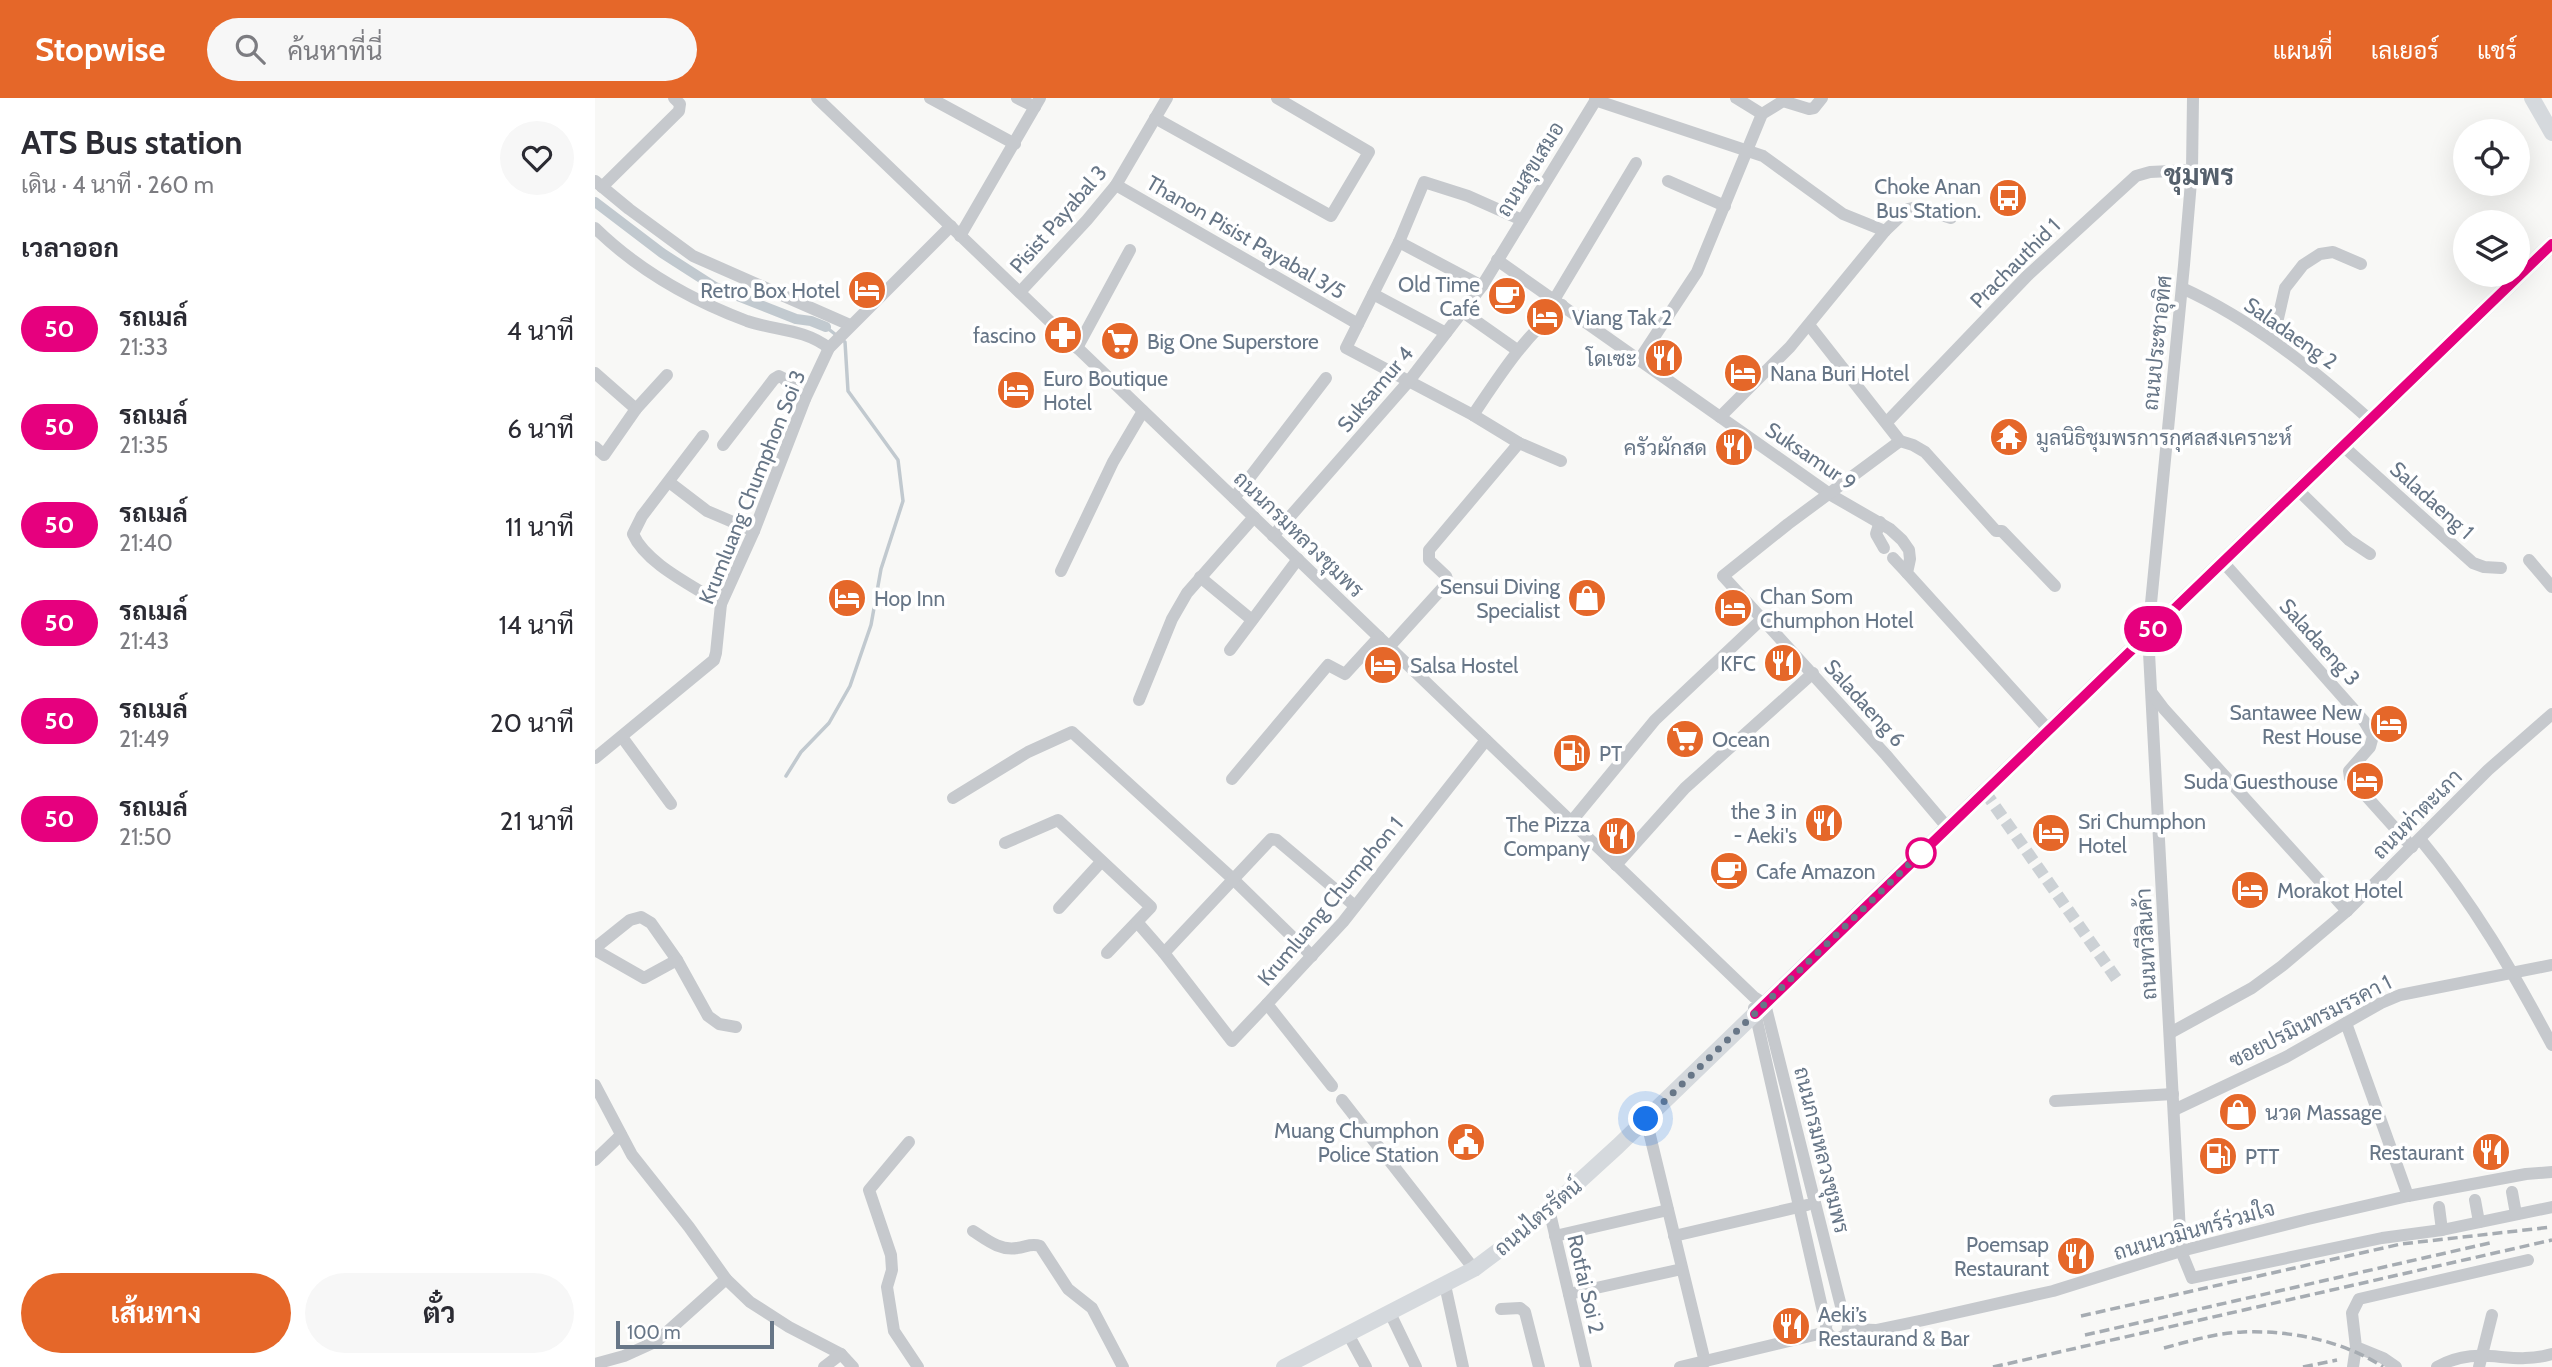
<!DOCTYPE html>
<html lang="th">
<head>
<meta charset="utf-8">
<style>
	:root { --surface:#fff; --page:#f7f7f7; --text:#2b2b33; --muted:#7c7c81; --accent:#e56729 }
	body { margin:0; font-family:Cabin,Sarabun,sans-serif; background:var(--page); color:var(--text); height:100vh; display:flex; flex-direction:column; font-size:26px; white-space:nowrap }
	* { box-sizing:border-box; margin:0 }
	p { font-size:23px; color:var(--muted) }
	.icon { flex:none; width:38px; height:38px; fill:none; stroke:currentColor; stroke-width:2; stroke-linecap:round; stroke-linejoin:round }
	.map { position:relative; flex:1; overflow:hidden }
	.side { display:flex; flex-direction:column; background:var(--surface); width:595px }
	.side>* { flex:none }
	.badge { padding:0 14px; border-radius:23px; font-size:24px; line-height:46px }
	.fabs { position:absolute; left:1858px; top:21px; display:grid; gap:14px }
	.fabs a { display:grid; place-items:center; width:77px; height:77px; border-radius:50%; background:var(--surface); box-shadow:0 7px 28px #0002; font-size:35px }
	.scale { position:absolute; left:21px; bottom:18px; width:158px; box-sizing:border-box; padding-left:7px; border:4px solid #677687; border-top:0; font-size:19px; line-height:24px; white-space:nowrap; color:#677687; -webkit-text-stroke:5px #fff; paint-order:stroke }
	.you { position:absolute; width:35px; height:35px; margin:-18px; border:5px solid #fff; border-radius:50%; background:#1a73e8; box-shadow:0 0 0 10px #1a73e833 }
	.map>.badge { position:absolute; translate:-50% -50%; box-shadow:0 0 0 4px #fff }
	h2 { padding:0 21px; font-size:26px; line-height:63px }
	.round { display:grid; place-items:center; flex:none; width:74px; height:74px; border-radius:37px; background:var(--page) }
	.headline { display:flex; align-items:center; justify-content:space-between; height:119px; padding:0 21px }
	h1 { font-size:33px; font-weight:700; line-height:52px }
	.button { display:flex; gap:14px; margin-top:auto; padding:14px 21px }
	.button a { flex:1; height:80px; border-radius:42px; background:var(--accent); color:#fff; font-size:28px; font-weight:700; line-height:80px; text-align:center }
	.button a+a { background:var(--page); color:var(--text) }
	ul { padding:0; list-style:none }
	li { display:flex; align-items:center; gap:21px; height:98px; padding:0 21px }
	li div { flex:1 }
	li b { display:block; font-size:26px }
	li em { font-style:normal }
	li .badge { min-width:77px; font-weight:700; text-align:center }
	header { display:flex; align-items:center; gap:42px; box-sizing:border-box; height:98px; padding:0 35px; background:var(--accent); color:#fff }
	header strong { font-size:33px }
	nav { display:flex; gap:38px; margin-inline-start:auto; font-size:24px }
	.search { width:490px; height:63px; background:var(--page); display:flex; align-items:center; gap:18px; box-sizing:border-box; padding:0 24px; border-radius:38px; color:var(--muted); font-size:26px }
	main { display:flex; flex:1; min-height:0 }
	.map>svg:first-child { display:block }
</style>
</head>
<body>
<header>
<strong>Stopwise</strong>
<div class="search"><svg class="icon" aria-label="search" viewBox="0 0 24 24"><circle cx="10" cy="10" r="6"/><path d="M15 15l6 6"/></svg>ค้นหาที่นี่</div>
<nav><a>แผนที่</a><a>เลเยอร์</a><a>แชร์</a></nav>
</header>
<main>
<section class="side">
<div class="headline"><div><h1>ATS Bus station</h1><p>เดิน · 4 นาที · 260 m</p></div><a class="round"><svg class="icon" aria-label="heart" viewBox="0 0 24 24"><path d="M12 20l-8-8c-3-5 5-10 8-4 3-6 11-1 8 4z"/></svg></a></div>
<h2>เวลาออก</h2>
<ul>
<li><span class="badge" style="background:#e6007e;color:#fff">50</span><div><b>รถเมล์</b><p>21:33</p></div><em>4 นาที</em></li>
<li><span class="badge" style="background:#e6007e;color:#fff">50</span><div><b>รถเมล์</b><p>21:35</p></div><em>6 นาที</em></li>
<li><span class="badge" style="background:#e6007e;color:#fff">50</span><div><b>รถเมล์</b><p>21:40</p></div><em>11 นาที</em></li>
<li><span class="badge" style="background:#e6007e;color:#fff">50</span><div><b>รถเมล์</b><p>21:43</p></div><em>14 นาที</em></li>
<li><span class="badge" style="background:#e6007e;color:#fff">50</span><div><b>รถเมล์</b><p>21:49</p></div><em>20 นาที</em></li>
<li><span class="badge" style="background:#e6007e;color:#fff">50</span><div><b>รถเมล์</b><p>21:50</p></div><em>21 นาที</em></li>
</ul>
<div class="button"><a>เส้นทาง</a><a>ตั๋ว</a></div>
</section>
<div class="map">
<svg width="1957" height="1269" viewBox="0 0 1957 1269">
	<rect width="100%" height="100%" fill="#f8f8f6"/>
	<g fill="none" stroke-linecap="round" stroke-linejoin="round">
		<polyline stroke="#c1c9cf" stroke-width="3.5" points="191,678 206,654 234,625 255,588 276,527 286,471 308,403 303,362 253,293 250,244 231,229"/>
		<polyline stroke="#c1c9cf" stroke-width="10" points="0,104 67,155 120,189 201,221 216,223 231,229"/>
		<polyline stroke="#ccd1d5" stroke-width="12" stroke-dasharray="12 6" stroke-linecap="butt" points="1390,694 1523,883"/>
		<g stroke="#c6c9cd" stroke-width="12">
			<polyline points="222,0 1159,899 1170,906 1249,1220"/>
			<polyline points="335,0 420,46"/>
			<polyline points="422,0 440,9"/>
			<polyline points="1141,0 1167,16"/>
			<polyline points="1598,0 1597,72 1589,167 1553,536 1586,1153 1597,1180 1787,1140 1847,1132 1957,1109"/>
			<polyline points="1000,2 1168,58 1248,116 1290,133"/>
			<polyline points="560,20 736,118 774,54 682,0"/>
			<polyline points="0,83 34,111 98,158 255,227"/>
			<polyline points="1073,83 1130,108"/>
			<polyline points="521,87 763,226"/>
			<polyline points="7,89 84,13 85,6 79,0"/>
			<polyline points="927,122 873,98 829,84 804,144 751,250 878,317 924,345 966,363"/>
			<path d="M0,130C43,172 96,202 152,223C181,233 208,230 234,250"/>
			<polyline points="365,138 445,0"/>
			<polyline points="804,144 887,188"/>
			<polyline points="902,162 1236,397 1295,431 1307,442 1314,452 1315,461 1312,475 1454,632"/>
			<path d="M1587,190C1657,222 1718,271 1775,322"/>
			<polyline points="425,194 492,122 521,87 572,0"/>
			<polyline points="778,196 851,235"/>
			<polyline points="959,202 1041,65"/>
			<polyline points="868,214 922,252"/>
			<polyline points="1214,227 1305,343 1193,426 1128,478 1291,657 1353,730"/>
			<polyline points="1678,242 1690,190 1708,167 1725,156 1738,154 1766,166"/>
			<polyline points="482,250 535,152"/>
			<polyline points="1044,262 1102,174 1167,16 1188,3 1214,11 1219,10 1227,0"/>
			<polyline points="0,275 41,311"/>
			<path d="M878,317C907,274 927,242 967,207"/>
			<polyline points="1125,319 1195,249 1290,133 1313,111 1322,109 1356,120"/>
			<polyline points="1292,324 1432,178 1541,78 1555,74 1597,72"/>
			<path d="M108,338L47,418L38,436C51,466 99,488 126,506"/>
			<polyline points="1305,343 1318,347 1330,354 1401,433 1407,433 1460,488"/>
			<polyline points="128,347 179,281 184,278 188,280 210,301"/>
			<polyline points="1748,348 1878,465 1889,469 1906,470"/>
			<polyline points="0,349 9,357 41,311 72,277"/>
			<polyline points="74,384 112,413 159,433"/>
			<polyline points="1703,392 1754,442 1775,456"/>
			<polyline points="639,400 731,280"/>
			<polyline points="1285,424 1281,436 1289,450"/>
			<polyline points="678,438 814,283 887,188 1002,0"/>
			<polyline points="1298,460 1312,475"/>
			<polyline points="1934,462 1957,489"/>
			<polyline points="1628,464 1769,623 1778,638 1775,649 1754,673 1755,680 1817,749"/>
			<polyline points="466,473 518,364 548,313"/>
			<polyline points="605,479 657,522"/>
			<polyline points="794,549 853,484 851,478 834,462 834,452 924,345"/>
			<polyline points="635,552 703,461"/>
			<polyline points="1557,595 1569,611 1752,813"/>
			<polyline points="544,602 577,521 592,495 659,419"/>
			<polyline points="27,639 76,706"/>
			<polyline points="0,660 119,562 121,555 126,506 159,433 210,301 234,250 356,128"/>
			<polyline points="637,681 733,567 750,576 784,539"/>
			<polyline points="358,700 433,654 477,634 638,781 717,858"/>
			<polyline points="976,724 1060,622 1168,520"/>
			<path d="M1825,741C1879,806 1917,872 1957,947"/>
			<polyline points="410,745 463,722 556,809 512,855"/>
			<polyline points="1021,767 1090,690 1218,575"/>
			<polyline points="464,810 506,764"/>
			<polyline points="542,824 569,855 637,943 672,906"/>
			<polyline points="0,850 35,822 46,819 56,825 82,862"/>
			<polyline points="0,852 49,880 82,862 113,918 124,926 141,929"/>
			<polyline points="569,855 676,741 682,742 760,808"/>
			<polyline points="1159,910 1231,1227"/>
			<polyline points="1751,925 1813,1098"/>
			<polyline points="1575,935 1657,890 1687,868 1752,813 1893,672 1957,616"/>
			<polyline points="0,987 37,1057 94,1129 131,1181 155,1204 194,1229 246,1256 258,1269"/>
			<polyline points="737,988 672,906 748,824 891,642"/>
			<polyline points="747,1002 879,1171"/>
			<polyline points="1460,1003 1578,996"/>
			<polyline points="1579,1012 1691,959 1786,905 1805,897 1957,867"/>
			<polyline points="1051,1021 1110,1264"/>
			<polyline points="314,1044 274,1092 296,1157 297,1172 292,1189 299,1233 323,1269"/>
			<polyline points="0,1062 26,1037"/>
			<polyline points="1917,1094 1921,1116"/>
			<polyline points="1880,1102 1884,1124"/>
			<polyline points="1844,1109 1847,1132"/>
			<polyline points="954,1111 991,1269"/>
			<path d="M378,1133C392,1142 405,1153 422,1150C431,1149 436,1145 445,1148L473,1191L497,1210L528,1269"/>
			<polyline points="960,1138 1073,1112"/>
			<polyline points="1079,1138 1212,1107"/>
			<polyline points="850,1187 868,1269"/>
			<polyline points="974,1196 1087,1171"/>
			<polyline points="906,1211 925,1210 930,1214 944,1269"/>
			<polyline points="795,1215 821,1269"/>
			<circle cx="1242" cy="1229" r="11"/>
			<polyline points="1253,1231 1281,1232 1329,1222 1458,1193 1586,1153 1713,1121 1813,1098 1931,1076 1957,1074"/>
			<polyline points="753,1236 771,1269"/>
			<polyline points="0,1266 29,1258 62,1243 131,1181"/>
			<polyline points="229,1269 246,1256"/>
			<polyline points="1085,1269 1232,1234"/>
			<polyline points="1758,1269 1761,1249"/>
			<polyline points="1801,1269 1788,1260 1761,1249 1757,1215 1764,1201 1933,1162"/>
			<path d="M1842,1269C1885,1245 1913,1269 1957,1256"/>
			<polyline points="1884,1269 1897,1217"/>
		</g>
		<g stroke="#d5d9dd" stroke-width="16">
			<polyline points="1937,0 1957,35"/>
			<polyline points="689,1269 879,1171 915,1144 954,1111 1023,1048 1957,146"/>
		</g>
		<g stroke="#a6acb2" stroke-width="3.5" stroke-dasharray="10 5" stroke-linecap="butt">
			<polyline points="1486,1218 1806,1146 1957,1129"/>
			<polyline points="1490,1237 1899,1144"/>
			<path d="M1569,1250C1595,1243 1621,1235 1648,1234C1695,1232 1749,1243 1788,1269"/>
			<polyline points="1398,1269 1957,1142"/>
			<polyline points="1708,1269 1742,1262"/>
		</g>
	</g>
	<g fill="none" stroke-linecap="round" stroke-linejoin="round">
		<defs>
			<polyline id="line" points="1160,916 1957,146"/>
		</defs>
		<use href="#line" stroke="#fff" stroke-width="16"/>
		<use href="#line" stroke="#e6007e" stroke-width="10"/>
		<polyline stroke="#677687" stroke-width="7" stroke-dasharray="0 12.6" points="1051,1021 1334,747 1326,755"/>
	</g>
	<defs>
		<symbol id="bus-disc" viewBox="-11 -11 22 22"><circle r="9.5" fill="#e56729" stroke="#fff"/><path d="M-5-6H5V4H4V6H2V4H-2V6H-4V4H-5ZM-3.5-4V0h7V-4ZM-3.5 1.2v1.5H-2V1.2ZM2 1.2v1.5H3.5V1.2Z" fill="#fff"/></symbol>
		<symbol id="hotel-disc" viewBox="-11 -11 22 22"><circle r="9.5" fill="#e56729" stroke="#fff"/><path d="M-6-4.5h1.5V1H6V5H4.5V3h-9V5H-6ZM-4 0a1.8 1.8 0 1 1 3.6 0ZM.5 0V-2.5h3Q6-2.5 6 0Z" fill="#fff"/></symbol>
		<symbol id="cafe-disc" viewBox="-11 -11 22 22"><circle r="9.5" fill="#e56729" stroke="#fff"/><path d="M-5.5-4.5H6V0H3Q3 3.5 0 3.5H-2.5Q-5.5 3.5-5.5 0ZM3-3.2v2h1.7v-2ZM-6 4.5H4V6H-6Z" fill="#fff"/></symbol>
		<symbol id="pharmacy-disc" viewBox="-11 -11 22 22"><circle r="9.5" fill="#e56729" stroke="#fff"/><path d="M-2-6h4v4h4v4h-4v4h-4v-4h-4v-4h4Z" fill="#fff"/></symbol>
		<symbol id="supermarket-disc" viewBox="-11 -11 22 22"><circle r="9.5" fill="#e56729" stroke="#fff"/><path d="M-6-5.5h2.5l.6 2H6L4.5 2H-2.5L-4.4-4H-6ZM-1.5 3.2a1.3 1.3 0 1 0 .1 0ZM3 3.2a1.3 1.3 0 1 0 .1 0Z" fill="#fff"/></symbol>
		<symbol id="restaurant-disc" viewBox="-11 -11 22 22"><circle r="9.5" fill="#e56729" stroke="#fff"/><path d="M-5-6h1v4h1v-4h1v4h1v-4h1v5L-1.5 .5V6h-2V.5L-5-1ZM5-6V6H3V1.5H1.5Q1.5-4 5-6Z" fill="#fff"/></symbol>
		<symbol id="temple-disc" viewBox="-11 -11 22 22"><circle r="9.5" fill="#e56729" stroke="#fff"/><path d="M0-6L5-2H3V0L6.5 2.5H4V6H1.5V3h-3V6H-4V2.5H-6.5L-3 0V-2H-5Z" fill="#fff"/></symbol>
		<symbol id="shop-disc" viewBox="-11 -11 22 22"><circle r="9.5" fill="#e56729" stroke="#fff"/><path d="M-5-2.5h2.3a2.7 3.5 0 0 1 5.4 0H5L5.5 6h-11ZM-1.5-2.5h3a1.5 2.3 0 0 0-3 0Z" fill="#fff"/></symbol>
		<symbol id="fuel-disc" viewBox="-11 -11 22 22"><circle r="9.5" fill="#e56729" stroke="#fff"/><path d="M-5.5-6h7V0h2V4h1.3V-2.5L3-4.5l.8-.8L6-3V5H2.5V1h-1V6h-7ZM-4.2-4.7v3.2H.2V-4.7Z" fill="#fff"/></symbol>
		<symbol id="civic-disc" viewBox="-11 -11 22 22"><circle r="9.5" fill="#e56729" stroke="#fff"/><path d="M-.6-6.5H3V-4.5H.6V-3L4-1V1h2V6H-6V1h2V-1L-.6-3ZM-1.2 2.5V6h2.4V2.5Z" fill="#fff"/></symbol>
	</defs>
	<g fill-rule="evenodd">
		<use href="#bus-disc" x="1391" y="78" width="44" height="44"/>
		<use href="#hotel-disc" x="250" y="170" width="44" height="44"/>
		<use href="#cafe-disc" x="890" y="176" width="44" height="44"/>
		<use href="#hotel-disc" x="928" y="197" width="44" height="44"/>
		<use href="#pharmacy-disc" x="446" y="215" width="44" height="44"/>
		<use href="#supermarket-disc" x="503" y="221" width="44" height="44"/>
		<use href="#restaurant-disc" x="1047" y="238" width="44" height="44"/>
		<use href="#hotel-disc" x="1126" y="253" width="44" height="44"/>
		<use href="#hotel-disc" x="399" y="270" width="44" height="44"/>
		<use href="#temple-disc" x="1392" y="317" width="44" height="44"/>
		<use href="#restaurant-disc" x="1117" y="327" width="44" height="44"/>
		<use href="#hotel-disc" x="230" y="478" width="44" height="44"/>
		<use href="#shop-disc" x="970" y="478" width="44" height="44"/>
		<use href="#hotel-disc" x="1116" y="488" width="44" height="44"/>
		<use href="#restaurant-disc" x="1166" y="543" width="44" height="44"/>
		<use href="#hotel-disc" x="766" y="545" width="44" height="44"/>
		<use href="#hotel-disc" x="1772" y="604" width="44" height="44"/>
		<use href="#supermarket-disc" x="1068" y="619" width="44" height="44"/>
		<use href="#fuel-disc" x="955" y="633" width="44" height="44"/>
		<use href="#hotel-disc" x="1748" y="661" width="44" height="44"/>
		<use href="#restaurant-disc" x="1207" y="703" width="44" height="44"/>
		<use href="#hotel-disc" x="1434" y="713" width="44" height="44"/>
		<use href="#restaurant-disc" x="1000" y="716" width="44" height="44"/>
		<use href="#cafe-disc" x="1112" y="751" width="44" height="44"/>
		<use href="#hotel-disc" x="1633" y="770" width="44" height="44"/>
		<use href="#shop-disc" x="1621" y="992" width="44" height="44"/>
		<use href="#civic-disc" x="849" y="1022" width="44" height="44"/>
		<use href="#restaurant-disc" x="1874" y="1032" width="44" height="44"/>
		<use href="#fuel-disc" x="1601" y="1036" width="44" height="44"/>
		<use href="#restaurant-disc" x="1459" y="1136" width="44" height="44"/>
		<use href="#restaurant-disc" x="1174" y="1206" width="44" height="44"/>
	</g>
	<circle fill="#fff" stroke="#e6007e" stroke-width="3.5" cx="1326" cy="755" r="14"/>
	<g text-anchor="middle" dominant-baseline="central" stroke-width="7" stroke-linejoin="round" paint-order="stroke">
		<g font-size="21" fill="#677687" stroke="#fff">
			<text transform="translate(935 71) rotate(-58)">ถนนสุขเสมอ</text>
			<text transform="translate(463 121) rotate(-49)">Pisist Payabal 3</text>
			<text transform="translate(651 139) rotate(30)">Thanon Pisist Payabal 3/5</text>
			<text transform="translate(1420 165) rotate(-45)">Prachauthid 1</text>
			<text transform="translate(1696 235) rotate(35)">Saladaeng 2</text>
			<text transform="translate(1562 245) rotate(-84)">ถนนประชาอุทิศ</text>
			<text transform="translate(780 291) rotate(-50)">Suksamur 4</text>
			<text transform="translate(1216 358) rotate(34)">Suksamur 9</text>
			<text transform="translate(157 389) rotate(-68)">Krumluang Chumphon Soi 3</text>
			<text transform="translate(1837 402) rotate(42)">Saladaeng 1</text>
			<text transform="translate(704 436) rotate(44)">ถนนกรมหลวงชุมพร</text>
			<text transform="translate(1725 544) rotate(48)">Saladaeng 3</text>
			<text transform="translate(1270 605) rotate(48)">Saladaeng 6</text>
			<text transform="translate(1822 716) rotate(-45)">ถนนท่าตะเภา</text>
			<text transform="translate(735 803) rotate(-50)">Krumluang Chumphon 1</text>
			<text transform="translate(1551 846) rotate(-93)">ถนนทวีสินค้า</text>
			<text transform="translate(1715 923) rotate(-27)">ซอยปรมินทรมรรคา 1</text>
			<text transform="translate(1227 1052) rotate(76)">ถนนกรมหลวงชุมพร</text>
			<text transform="translate(943 1119) rotate(-40)">ถนนไตรรัตน์</text>
			<text transform="translate(1599 1132) rotate(-16)">ถนนนวมินทร์ร่วมใจ</text>
			<text transform="translate(991 1186) rotate(77)">Rotfai Soi 2</text>
		</g>
		<g font-size="21" fill="#677687" stroke="#fff" text-anchor="start">
			<text x="1386" y="88" text-anchor="end">Choke Anan<tspan x="1386" dy="24">Bus Station.</tspan></text>
			<text x="885" y="186" text-anchor="end">Old Time<tspan x="885" dy="24">Café</tspan></text>
			<text x="245" y="192" text-anchor="end">Retro Box Hotel</text>
			<text x="977" y="219">Viang Tak 2</text>
			<text x="441" y="237" text-anchor="end">fascino</text>
			<text x="552" y="243">Big One Superstore</text>
			<text x="1042" y="260" text-anchor="end">โดเซะ</text>
			<text x="1175" y="275">Nana Buri Hotel</text>
			<text x="448" y="280">Euro Boutique<tspan x="448" dy="24">Hotel</tspan></text>
			<text x="1441" y="339">มูลนิธิชุมพรการกุศลสงเคราะห์</text>
			<text x="1112" y="349" text-anchor="end">ครัวผักสด</text>
			<text x="965" y="488" text-anchor="end">Sensui Diving<tspan x="965" dy="24">Specialist</tspan></text>
			<text x="1165" y="498">Chan Som<tspan x="1165" dy="24">Chumphon Hotel</tspan></text>
			<text x="279" y="500">Hop Inn</text>
			<text x="1161" y="565" text-anchor="end">KFC</text>
			<text x="815" y="567">Salsa Hostel</text>
			<text x="1767" y="614" text-anchor="end">Santawee New<tspan x="1767" dy="24">Rest House</tspan></text>
			<text x="1117" y="641">Ocean</text>
			<text x="1004" y="655">PT</text>
			<text x="1743" y="683" text-anchor="end">Suda Guesthouse</text>
			<text x="1202" y="713" text-anchor="end">the 3 in<tspan x="1202" dy="24">- Aeki's</tspan></text>
			<text x="1483" y="723">Sri Chumphon<tspan x="1483" dy="24">Hotel</tspan></text>
			<text x="995" y="726" text-anchor="end">The Pizza<tspan x="995" dy="24">Company</tspan></text>
			<text x="1161" y="773">Cafe Amazon</text>
			<text x="1682" y="792">Morakot Hotel</text>
			<text x="1670" y="1014">นวด Massage</text>
			<text x="844" y="1032" text-anchor="end">Muang Chumphon<tspan x="844" dy="24">Police Station</tspan></text>
			<text x="1869" y="1054" text-anchor="end">Restaurant</text>
			<text x="1650" y="1058">PTT</text>
			<text x="1454" y="1146" text-anchor="end">Poemsap<tspan x="1454" dy="24">Restaurant</tspan></text>
			<text x="1223" y="1216">Aeki’s<tspan x="1223" dy="24">Restaurand &amp; Bar</tspan></text>
		</g>
		<g font-size="28" font-weight="bold" fill="#55606c" stroke="#fff">
			<text x="1604" y="77">ชุมพร</text>
		</g>
	</g>
</svg>
<div class="fabs">
<a><svg class="icon" aria-label="locate" viewBox="0 0 24 24"><circle cx="12" cy="12" r="6"/><path d="M12 2v4M12 18v4M2 12h4M18 12h4"/></svg></a>
<a><svg class="icon" aria-label="layers" viewBox="0 0 24 24"><path d="M12 4l9 5-9 5-9-5zM3 14l9 5 9-5"/></svg></a>
</div>
<div class="scale">100 m</div>
<div class="you" style="left:1051px;top:1021px"></div>
<b class="badge" style="left:1558px;top:531px;background:#e6007e;color:#fff">50</b>
</div>
</main>
</body>
</html>
